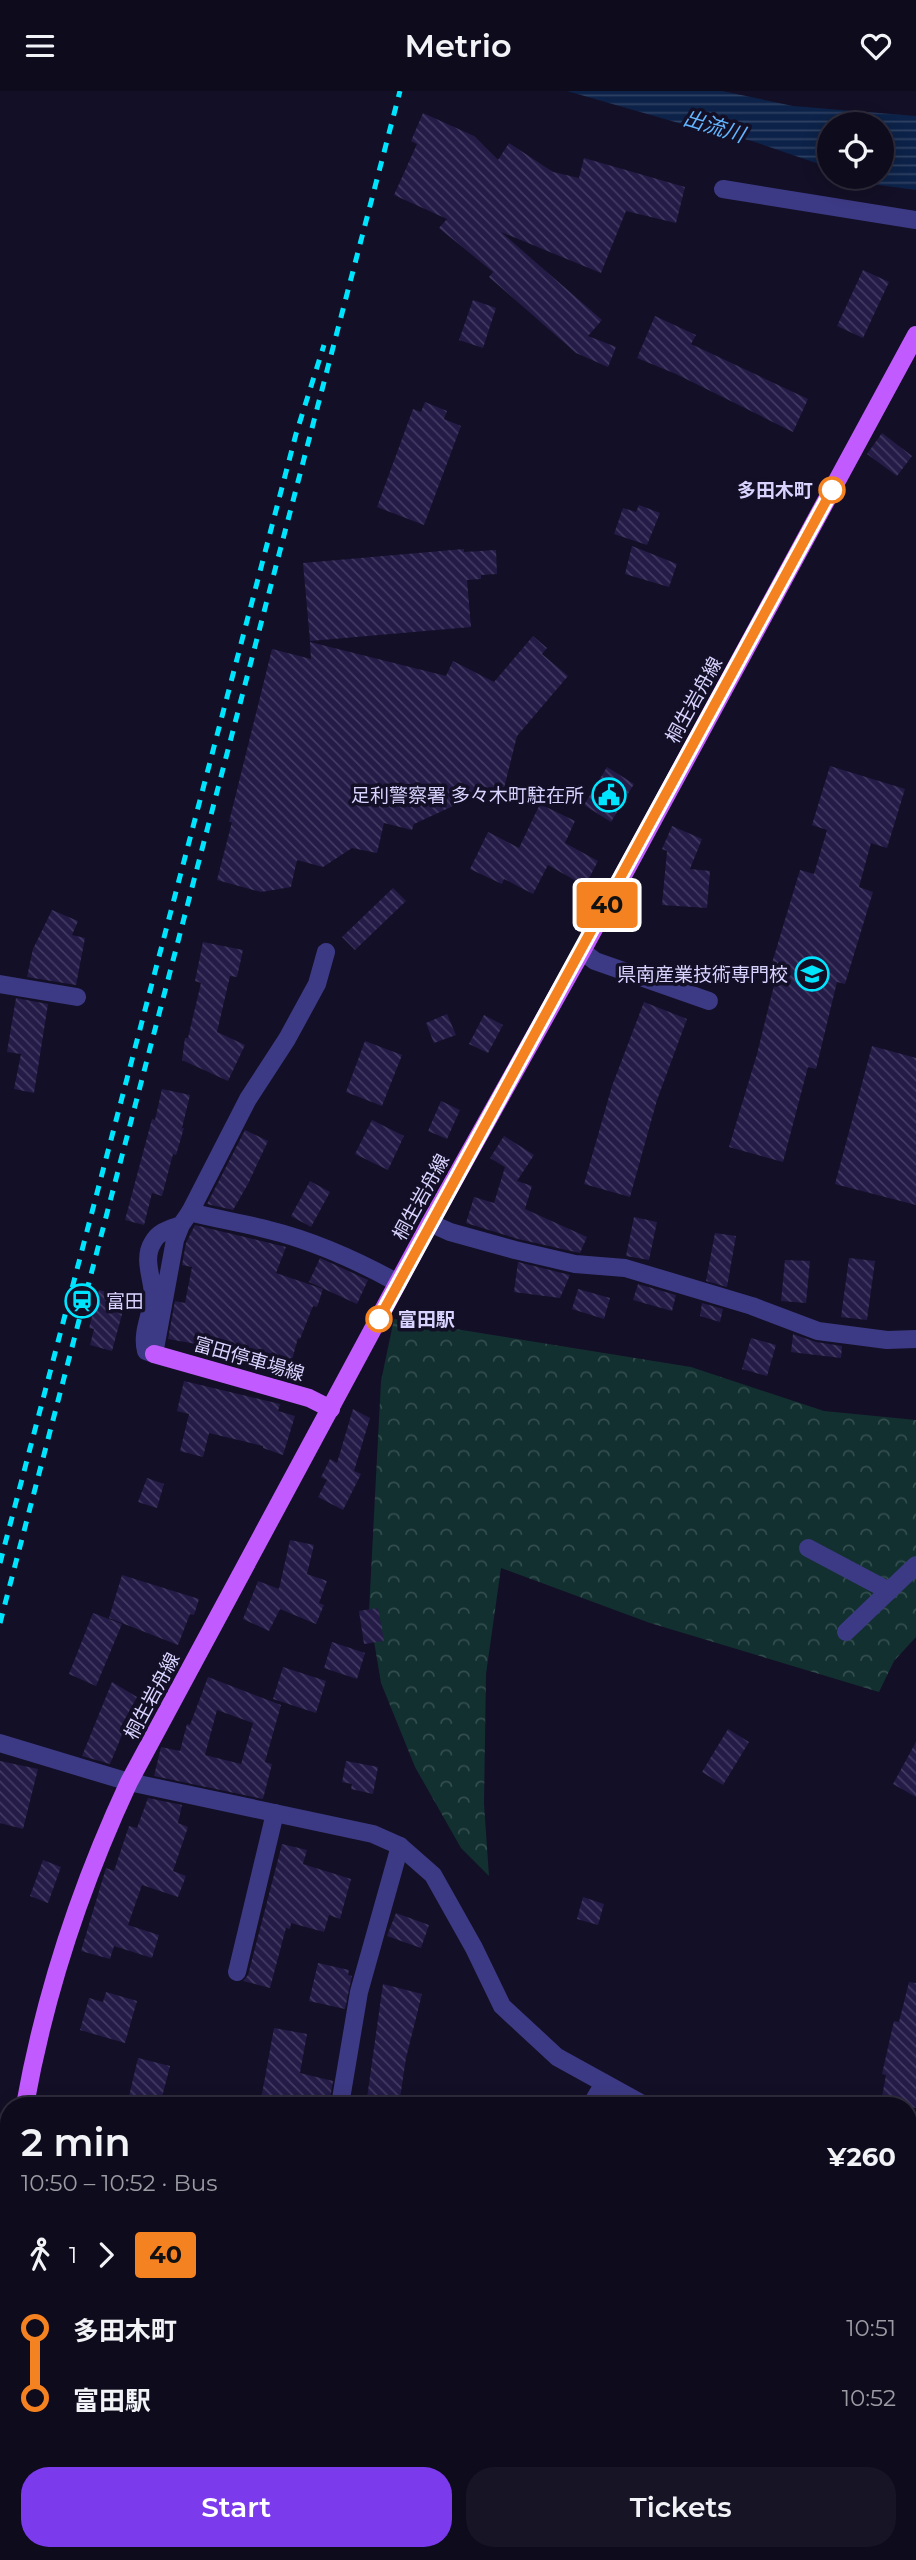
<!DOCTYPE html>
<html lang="en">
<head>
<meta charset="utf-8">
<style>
	:root { --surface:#0e0b1c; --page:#171425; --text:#f1f3f6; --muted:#9b9ba3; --line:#2e2b3b; --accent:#7c3aed }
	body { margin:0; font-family:Montserrat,"Noto Sans JP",sans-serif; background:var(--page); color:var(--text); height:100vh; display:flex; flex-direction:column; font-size:26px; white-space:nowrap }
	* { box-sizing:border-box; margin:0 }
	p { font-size:23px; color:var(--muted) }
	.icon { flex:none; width:38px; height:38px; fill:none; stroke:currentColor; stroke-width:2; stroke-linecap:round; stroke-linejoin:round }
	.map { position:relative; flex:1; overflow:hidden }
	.sheet { position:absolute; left:0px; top:2006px; width:917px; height:464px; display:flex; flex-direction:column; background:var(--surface); border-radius:28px 28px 0 0; box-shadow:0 4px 18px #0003,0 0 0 2px var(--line) }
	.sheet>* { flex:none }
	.badge { padding:0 14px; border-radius:5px; font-size:24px; line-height:46px }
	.controls { position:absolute; left:817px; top:21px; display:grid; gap:14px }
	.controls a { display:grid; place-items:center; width:77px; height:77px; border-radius:50%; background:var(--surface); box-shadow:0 4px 18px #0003,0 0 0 2px var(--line); font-size:35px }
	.map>.badge { position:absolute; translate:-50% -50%; box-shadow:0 0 0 4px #fff }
	.legs { display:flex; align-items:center; gap:10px; height:77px; padding:0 21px; font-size:23px }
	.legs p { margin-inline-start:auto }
	.head { display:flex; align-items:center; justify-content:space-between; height:119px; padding:0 21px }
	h1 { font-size:38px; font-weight:600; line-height:52px }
	.cta { display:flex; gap:14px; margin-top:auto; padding:14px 21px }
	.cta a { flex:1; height:80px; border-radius:28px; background:var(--accent); color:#fff; font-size:28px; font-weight:600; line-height:80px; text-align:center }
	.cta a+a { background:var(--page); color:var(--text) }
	ul { padding:0 21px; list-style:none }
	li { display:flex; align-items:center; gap:24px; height:70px; font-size:26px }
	li i { display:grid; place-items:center; width:10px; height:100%; margin:0 9px; background:currentColor }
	li i::after { content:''; width:18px; height:18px; margin:-9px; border:5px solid; border-radius:50%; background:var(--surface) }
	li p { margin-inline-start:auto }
	li:first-child i { background:linear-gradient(#0000 50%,currentColor 0) }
	li:last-child i { background:linear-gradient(currentColor 50%,#0000 0) }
	header { display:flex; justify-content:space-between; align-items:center; height:91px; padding:0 21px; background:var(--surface); font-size:32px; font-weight:600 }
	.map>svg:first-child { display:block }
</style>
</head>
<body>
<header><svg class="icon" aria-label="menu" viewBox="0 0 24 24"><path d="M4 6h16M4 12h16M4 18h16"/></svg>Metrio<svg class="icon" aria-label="heart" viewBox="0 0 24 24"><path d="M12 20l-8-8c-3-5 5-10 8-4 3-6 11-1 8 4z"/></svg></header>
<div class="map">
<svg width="916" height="2469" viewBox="0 0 916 2469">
	<defs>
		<pattern id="forest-crowns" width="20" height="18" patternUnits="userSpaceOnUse" patternTransform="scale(1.75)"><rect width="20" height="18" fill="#12302f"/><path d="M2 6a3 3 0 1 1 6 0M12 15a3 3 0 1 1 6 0" fill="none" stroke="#344d4e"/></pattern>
		<pattern id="water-rules" width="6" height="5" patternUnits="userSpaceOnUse" patternTransform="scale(1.75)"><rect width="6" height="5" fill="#0c2248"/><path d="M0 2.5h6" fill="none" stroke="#2f4163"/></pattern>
		<pattern id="building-back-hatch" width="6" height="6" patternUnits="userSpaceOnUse" patternTransform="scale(1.75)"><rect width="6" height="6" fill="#241b47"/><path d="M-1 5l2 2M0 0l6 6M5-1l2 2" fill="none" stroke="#433b63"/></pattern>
	</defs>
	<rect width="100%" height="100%" fill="#130f26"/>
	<g fill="url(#forest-crowns)">
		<polygon points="394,1228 691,1276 824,1320 916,1329 916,1546 894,1570 879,1601 650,1532 501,1477 486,1583 484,1713 489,1785 461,1757 415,1676 381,1592 369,1520 381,1290"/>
		<polygon points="908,2428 916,2469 761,2469 761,2461 908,2460"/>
		<polygon points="9,2437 9,2460 99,2461 104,2469 0,2469 0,2455"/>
	</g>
	<polygon fill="url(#water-rules)" points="567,0 722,0 793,15 916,25 916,99 832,88 831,86 882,86 882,33 830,33 829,84 825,75 752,50 696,37"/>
	<g fill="url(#building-back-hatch)" fill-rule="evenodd">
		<polygon points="423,22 474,45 498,69 509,52 553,81 579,87 584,67 685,96 676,132 626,120 601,182 501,141 602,229 588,245 616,256 608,276 576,262 489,186 493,181 439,137 447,128 394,104 417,53 411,50"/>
		<polygon points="863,179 889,191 863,247 837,235"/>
		<polygon points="473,209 496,217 483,257 459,249"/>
		<polygon points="655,225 696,244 691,253 808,308 793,341 676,283 637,267"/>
		<polygon points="425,311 447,320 444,328 461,335 424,434 377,416 413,318 421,321"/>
		<polygon points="882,342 912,365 897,385 867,363"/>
		<polygon points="639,414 660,422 647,454 614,443 623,417 636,421"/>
		<polygon points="632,455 677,473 669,496 625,483"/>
		<polygon points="464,458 464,461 496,459 497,483 481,484 481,488 467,489 471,536 310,550 303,472"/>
		<polygon points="533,545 547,557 542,563 568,585 517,645 503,701 482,695 477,704 414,733 412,739 384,732 377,762 352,757 323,776 297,769 291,796 261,801 217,789 232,731 229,731 272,558 311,568 310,551 446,585 453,570 494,591"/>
		<polygon points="830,675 905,698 887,757 871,752 859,796 873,801 845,893 837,891 816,978 808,976 783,1071 729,1056 757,963 779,874 772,872 800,779 814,783 827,739 812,734"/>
		<polygon points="607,676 634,693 611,731 584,714"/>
		<polygon points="540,713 575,730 565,752 598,770 585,795 548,774 533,803 504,788 502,793 470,778 488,741 519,757"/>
		<polygon points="672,735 702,748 690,778 710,780 707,817 662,814 667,760 662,758"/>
		<polygon points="393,797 406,810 355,859 342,846"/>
		<polygon points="52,819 78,830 72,844 85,847 76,894 27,886 33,858"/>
		<polygon points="203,851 243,859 237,886 230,885 217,941 245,954 228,990 182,969 185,947 188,947 201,892 195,890"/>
		<polygon points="16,907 48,913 34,1002 14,998 21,963 7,961"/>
		<polygon points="644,911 687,928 657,1009 630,1106 584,1093 612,995"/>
		<polygon points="447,923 456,944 434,952 426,932"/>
		<polygon points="484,924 503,934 488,962 469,953"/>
		<polygon points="365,950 402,964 382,1015 346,1001"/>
		<polygon points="872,955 916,967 916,1114 835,1093"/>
		<polygon points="162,998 190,1004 182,1037 184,1037 176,1064 173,1063 162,1105 152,1102 144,1134 125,1129 152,1028 155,1029"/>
		<polygon points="441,1010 460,1019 447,1048 428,1040"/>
		<polygon points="372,1029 404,1045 388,1079 355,1063"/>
		<polygon points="245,1039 268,1050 248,1093 233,1119 207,1113"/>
		<polygon points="504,1045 534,1064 517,1090 532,1095 525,1118 587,1146 580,1162 518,1148 466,1132 474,1106 494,1112 505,1076 490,1067"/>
		<polygon points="310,1090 330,1101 311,1136 291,1125"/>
		<polygon points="634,1126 657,1131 649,1169 626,1165"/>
		<polygon points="195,1134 286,1156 276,1182 323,1198 317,1216 313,1215 300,1248 298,1247 288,1283 212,1261 213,1256 168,1248 175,1210 185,1212 192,1176 182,1174 186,1152"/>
		<polygon points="715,1142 736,1145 727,1196 706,1190"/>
		<polygon points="320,1167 368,1189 357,1213 309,1191"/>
		<polygon points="849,1167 875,1170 867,1229 841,1226"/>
		<polygon points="785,1169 810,1170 806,1212 781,1210"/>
		<polygon points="518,1171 570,1184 560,1207 514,1201"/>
		<polygon points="638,1193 676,1204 672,1220 633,1209"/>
		<polygon points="578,1198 610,1207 604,1228 572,1218"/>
		<polygon points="99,1199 127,1205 112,1260 90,1254 94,1238 89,1237"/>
		<polygon points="702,1212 723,1218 720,1231 700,1225"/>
		<polygon points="793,1243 816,1251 842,1255 841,1267 791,1261"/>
		<polygon points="751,1247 776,1254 767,1285 742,1278"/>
		<polygon points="184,1290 280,1313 278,1320 295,1325 283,1364 263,1357 263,1355 209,1342 203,1366 180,1360 189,1323 177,1320"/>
		<polygon points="353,1318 370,1327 354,1380 361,1383 343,1419 318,1406 327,1389 321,1386 330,1368 337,1372"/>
		<polygon points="147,1387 164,1393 157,1417 138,1411"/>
		<polygon points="290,1449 314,1454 307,1483 327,1490 319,1512 324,1514 316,1533 280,1518 269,1540 243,1528 258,1490 279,1498"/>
		<polygon points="122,1484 199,1508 194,1524 190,1523 178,1554 109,1527"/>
		<polygon points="378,1517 384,1550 364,1553 359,1520"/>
		<polygon points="93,1522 122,1533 96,1595 69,1583"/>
		<polygon points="332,1551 365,1562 357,1588 324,1577"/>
		<polygon points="283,1576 326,1590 316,1622 273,1608"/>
		<path d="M208,1586L281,1614L265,1671L272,1673L263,1708L154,1685L161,1656L180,1660L187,1633L190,1634ZM217,1619L253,1632L241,1673L205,1664Z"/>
		<polygon points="112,1591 137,1606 120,1637 124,1639 110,1673 82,1665"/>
		<polygon points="728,1638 749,1651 723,1694 702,1681"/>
		<polygon points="916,1651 916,1706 893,1693"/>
		<polygon points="0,1670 38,1678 23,1738 0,1732"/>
		<polygon points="346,1670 378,1676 373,1703 351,1698 352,1693 342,1691"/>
		<polygon points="148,1707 182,1714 178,1732 188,1736 173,1780 186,1785 178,1806 142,1794 128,1834 159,1844 152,1867 114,1855 110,1868 81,1860 106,1777 114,1780 129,1735 137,1737"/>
		<polygon points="282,1753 307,1759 303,1773 351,1788 340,1828 329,1824 324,1841 291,1832 290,1838 286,1837 270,1897 243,1890 248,1884"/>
		<polygon points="43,1769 61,1776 48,1812 30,1805"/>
		<polygon points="583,1806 604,1813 598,1834 577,1828"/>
		<polygon points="396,1822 429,1834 421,1857 387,1845"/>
		<polygon points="318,1872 349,1879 348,1884 352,1885 345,1918 309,1910"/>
		<polygon points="909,1891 916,1892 916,2017 881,2011 886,1984 882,1983 894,1930 899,1931"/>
		<polygon points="383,1893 422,1903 406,1967 399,2014 366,2014"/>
		<polygon points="106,1901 137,1910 125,1952 80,1939 89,1907 103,1911"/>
		<polygon points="274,1937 307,1943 300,1982 333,1990 329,2014 260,2014"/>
		<polygon points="138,1967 170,1975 160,2014 127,2014"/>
	</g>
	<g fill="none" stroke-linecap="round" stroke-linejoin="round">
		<g stroke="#3d3a85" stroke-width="18">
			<polyline points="723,98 916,129"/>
			<polyline points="582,860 595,870 709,910"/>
			<polyline points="0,893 77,906"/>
			<path d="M190,1121C216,1128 243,1132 269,1139C314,1150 358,1170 398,1192"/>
			<polyline points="430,1132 450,1141 515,1159 575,1173 625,1177 752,1215 818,1240 887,1249 916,1248"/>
			<path d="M181,1134C170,1138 159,1140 153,1151C142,1168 153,1187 153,1205C152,1223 141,1241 146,1260L154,1263L175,1149L181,1134L190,1121L248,1008L287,948L317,893L326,861"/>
			<polyline points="808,1457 889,1500"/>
			<polyline points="846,1541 916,1474"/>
			<polyline points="0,1652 129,1691 373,1743 400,1755 433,1784 474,1857 502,1915 557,1966 644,2014"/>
			<polyline points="237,1881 275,1722"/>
			<polyline points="340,2014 359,1901 400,1755"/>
			<polyline points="591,2014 604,1992"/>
			<polyline points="908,2124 916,2126"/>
			<polyline points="183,2469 188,2460"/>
			<polyline points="741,2469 741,2460"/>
		</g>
		<g stroke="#c25bff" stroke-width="18">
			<polyline points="154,1263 309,1307 331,1318"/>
			<path d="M25,2014C45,1902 81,1794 129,1691L430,1132L582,860L916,244"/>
			<polyline points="0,2382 7,2319 9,2268"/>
		</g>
		<g stroke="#00e5ff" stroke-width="5" stroke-dasharray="10 9" stroke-linecap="butt">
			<polyline points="0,1472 296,343 324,254"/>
			<polyline points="0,1532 400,0"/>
		</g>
	</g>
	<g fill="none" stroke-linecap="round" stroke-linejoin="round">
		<defs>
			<polyline id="line-1" points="379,1228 832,399"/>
		</defs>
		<use href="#line-1" stroke="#fff" stroke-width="16"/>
		<use href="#line-1" stroke="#f58220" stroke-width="10"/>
	</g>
	<defs>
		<symbol id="civic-ring" viewBox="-11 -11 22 22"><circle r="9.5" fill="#130f26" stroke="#00e5ff" stroke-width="1.5"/><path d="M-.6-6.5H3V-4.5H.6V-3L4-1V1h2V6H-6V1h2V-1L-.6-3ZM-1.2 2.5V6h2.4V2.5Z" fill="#00e5ff"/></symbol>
		<symbol id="school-ring" viewBox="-11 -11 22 22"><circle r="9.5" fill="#130f26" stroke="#00e5ff" stroke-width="1.5"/><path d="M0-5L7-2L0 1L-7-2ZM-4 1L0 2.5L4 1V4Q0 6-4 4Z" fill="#00e5ff"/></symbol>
		<symbol id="station-ring" viewBox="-11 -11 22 22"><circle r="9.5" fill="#130f26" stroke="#00e5ff" stroke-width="1.5"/><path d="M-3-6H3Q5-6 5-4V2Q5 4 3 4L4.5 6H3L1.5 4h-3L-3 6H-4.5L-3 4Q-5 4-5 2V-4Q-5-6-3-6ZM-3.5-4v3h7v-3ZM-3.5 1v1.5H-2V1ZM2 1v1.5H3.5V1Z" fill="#00e5ff"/></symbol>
	</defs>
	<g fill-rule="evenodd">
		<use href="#civic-ring" x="590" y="685" width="38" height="38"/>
		<use href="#school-ring" x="793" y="864" width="38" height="38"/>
		<use href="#station-ring" x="63" y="1191" width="38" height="38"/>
	</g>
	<g fill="#fff" stroke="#f58220" stroke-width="3.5">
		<circle cx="832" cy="399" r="12"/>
		<circle cx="379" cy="1228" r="12"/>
	</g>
	<g text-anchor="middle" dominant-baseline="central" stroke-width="7" stroke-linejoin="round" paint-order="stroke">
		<g font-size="19" font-weight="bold" fill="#d9d4ff" stroke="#130f26" text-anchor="end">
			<text x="813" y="399">多田木町</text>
			<text x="398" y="1228" text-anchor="start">富田駅</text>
		</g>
		<g font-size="19" fill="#d9d4ff" stroke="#130f26">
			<text transform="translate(694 609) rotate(-61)">桐生岩舟線</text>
			<text transform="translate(421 1106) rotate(-61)">桐生岩舟線</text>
			<text transform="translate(249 1268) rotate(16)">富田停車場線</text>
			<text transform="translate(152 1605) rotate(-62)">桐生岩舟線</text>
		</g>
		<g font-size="19" fill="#d9d4ff" stroke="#130f26" text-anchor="end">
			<text x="584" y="704">足利警察署 多々木町駐在所</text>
			<text x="788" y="883">県南産業技術専門校</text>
			<text x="106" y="1210" text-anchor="start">富田</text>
		</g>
		<g font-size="21" font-style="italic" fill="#62b6ff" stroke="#130f26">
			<text transform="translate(714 35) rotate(17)">出流川</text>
		</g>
	</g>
</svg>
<div class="controls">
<a><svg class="icon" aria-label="locate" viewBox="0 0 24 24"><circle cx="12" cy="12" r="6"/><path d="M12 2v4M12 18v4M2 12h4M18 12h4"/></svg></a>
</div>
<b class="badge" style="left:607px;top:814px;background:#f58220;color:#111">40</b>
<section class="sheet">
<div class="head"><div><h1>2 min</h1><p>10:50 – 10:52 · Bus</p></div><b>¥260</b></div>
<div class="legs"><svg class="icon" aria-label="walk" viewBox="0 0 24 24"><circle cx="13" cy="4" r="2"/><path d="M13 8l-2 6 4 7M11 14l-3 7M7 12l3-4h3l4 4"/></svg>1<svg class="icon" aria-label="forward" viewBox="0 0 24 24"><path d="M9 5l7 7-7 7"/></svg><b class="badge" style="background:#f58220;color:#111">40</b></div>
<ul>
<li><i style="color:#f58220"></i><b>多田木町</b><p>10:51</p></li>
<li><i style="color:#f58220"></i><b>富田駅</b><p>10:52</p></li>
</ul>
<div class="cta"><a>Start</a><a>Tickets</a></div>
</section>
</div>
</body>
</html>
